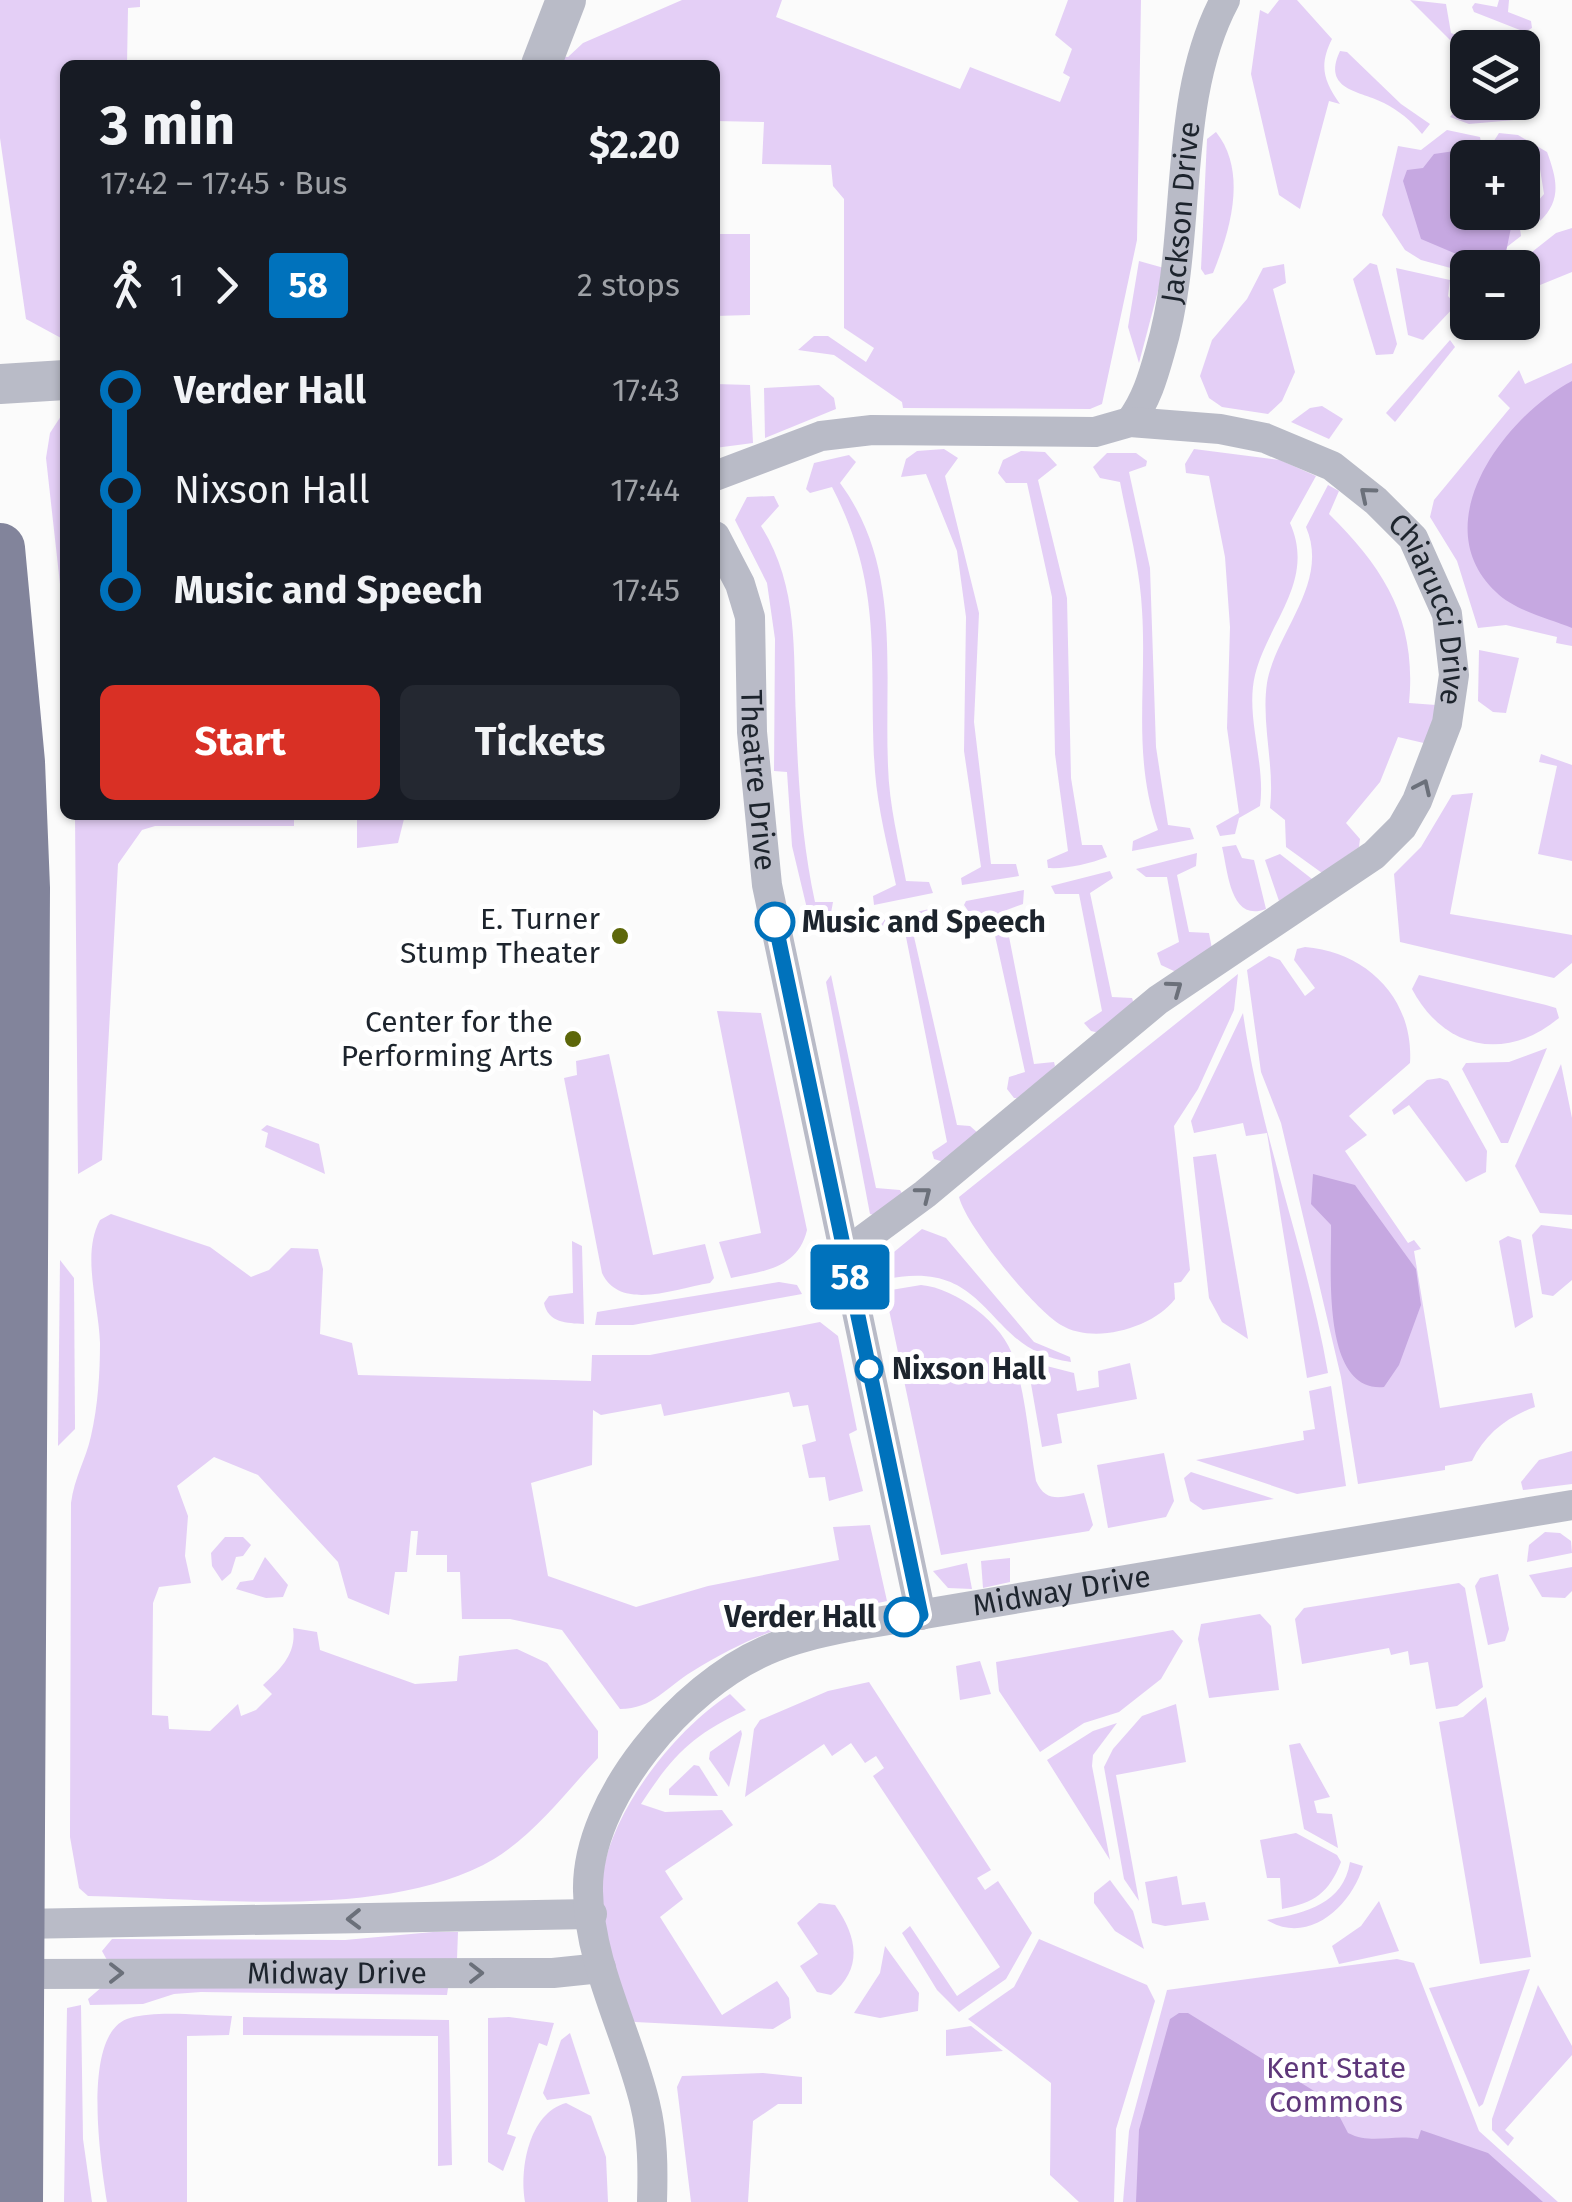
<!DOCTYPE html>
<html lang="en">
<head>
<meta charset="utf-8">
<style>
	:root { --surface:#171b24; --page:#242831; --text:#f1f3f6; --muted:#9ea1a6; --accent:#d93025 }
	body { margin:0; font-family:"Fira Sans",sans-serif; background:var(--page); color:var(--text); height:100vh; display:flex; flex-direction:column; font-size:38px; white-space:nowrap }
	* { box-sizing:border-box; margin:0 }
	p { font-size:32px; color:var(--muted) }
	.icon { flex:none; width:55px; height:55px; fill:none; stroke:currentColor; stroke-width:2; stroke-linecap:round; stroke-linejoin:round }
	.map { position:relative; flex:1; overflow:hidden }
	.side { position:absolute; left:60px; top:60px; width:660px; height:760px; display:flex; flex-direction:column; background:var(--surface); border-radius:15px; box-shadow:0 2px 8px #0004 }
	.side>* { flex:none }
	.badge { padding:0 20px; border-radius:8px; font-size:35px; line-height:65px }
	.buttons { position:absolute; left:1450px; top:30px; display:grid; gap:20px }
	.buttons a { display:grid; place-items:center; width:90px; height:90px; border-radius:15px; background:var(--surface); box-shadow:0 2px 8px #0004; font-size:50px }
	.map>.badge { position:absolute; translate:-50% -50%; box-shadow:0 0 0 5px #fff }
	.legs { display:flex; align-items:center; gap:15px; height:110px; padding:0 40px; font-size:32px }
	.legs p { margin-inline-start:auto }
	.head { display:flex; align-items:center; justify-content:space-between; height:170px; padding:0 40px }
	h1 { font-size:55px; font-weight:700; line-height:75px }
	.action { display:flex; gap:20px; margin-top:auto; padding:20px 40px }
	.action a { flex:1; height:115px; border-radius:15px; background:var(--accent); color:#fff; font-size:40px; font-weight:700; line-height:115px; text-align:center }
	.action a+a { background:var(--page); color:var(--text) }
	ul { padding:0 40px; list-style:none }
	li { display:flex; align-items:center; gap:35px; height:100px; font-size:38px }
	li i { display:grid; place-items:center; width:15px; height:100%; margin:0 12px; background:currentColor }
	li i::after { content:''; width:25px; height:25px; margin:-12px; border:8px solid; border-radius:50%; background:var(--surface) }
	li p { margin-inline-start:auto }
	li:first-child i { background:linear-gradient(#0000 50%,currentColor 0) }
	li:last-child i { background:linear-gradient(currentColor 50%,#0000 0) }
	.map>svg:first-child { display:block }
</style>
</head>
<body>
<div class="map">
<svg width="1572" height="2202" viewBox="0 0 1572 2202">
	<rect width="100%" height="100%" fill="#fbfbfb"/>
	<g fill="#e4cff6">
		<polygon points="0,0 140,0 140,7 128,8 127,65 65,65 61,338 26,319 0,138"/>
		<polygon points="682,0 782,0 776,17 960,89 970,67 1060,102 1070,77 1063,73 1072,49 1055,35 1068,0 1141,0 1137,240 1102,404 1090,409 903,408 902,402 834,355 798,350 814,336 828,336 866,362 874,348 844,328 844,199 833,186 831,165 762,164 764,122 715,121 715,65 556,65 559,56 568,57 583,43"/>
		<path d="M1279,0H1297L1332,39C1319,65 1323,80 1340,104L1329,101L1300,209L1279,195L1251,74L1260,10L1268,14Z"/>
		<polygon points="1410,0 1446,4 1451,33 1486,47 1468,48 1467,52 1459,49"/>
		<polygon points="1499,0 1509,0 1508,12 1531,21 1532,28 1525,32 1474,12 1472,7 1475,3 1497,7"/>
		<path d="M1340,51L1347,52L1401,104L1430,124L1422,134C1411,120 1399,111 1384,103C1362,91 1321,91 1340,51Z"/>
		<polygon points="1470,104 1514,120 1469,124 1450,117 1460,105"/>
		<polygon points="1447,130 1480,137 1484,157 1468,158 1468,212 1518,213 1521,236 1481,267 1458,270 1421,260 1405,250 1382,215 1398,146 1421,150"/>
		<path d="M1216,132C1248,172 1230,231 1213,273L1205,275L1201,269L1207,139Z"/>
		<path d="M1499,133L1518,135L1547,152C1557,179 1562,200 1540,221L1532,208L1544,194L1540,169L1523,151L1490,147Z"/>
		<polygon points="1572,228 1572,272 1523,292 1522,268 1513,267 1556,233"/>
		<polygon points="715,234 750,234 750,315 715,316"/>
		<polygon points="1139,261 1164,268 1139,363 1128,327"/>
		<polygon points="1370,263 1377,265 1397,344 1393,354 1376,355 1353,279"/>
		<polygon points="1284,264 1286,283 1273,289 1295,372 1282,401 1268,414 1222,407 1209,398 1200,376 1212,340 1247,299 1263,268"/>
		<polygon points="1396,268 1450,280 1448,296 1456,305 1423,340 1408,335"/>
		<polygon points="1450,340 1455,347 1395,422 1386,413"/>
		<polygon points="1572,363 1572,646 1556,643 1557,637 1506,625 1478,628 1457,561 1430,517 1434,500 1510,408 1498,396 1519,370 1525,384"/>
		<polygon points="715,384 750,385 753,443 715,448"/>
		<polygon points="819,385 834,398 836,409 765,438 764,388"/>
		<polygon points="1322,406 1343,419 1329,439 1291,422 1310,408"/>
		<polygon points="61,416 65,416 65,629 46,458 50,433"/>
		<polygon points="944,449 958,458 945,476 979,613 974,722 991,864 1016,864 1019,876 962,885 961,878 981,867 964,751 966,617 957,551 926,474 901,477 906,459 917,451"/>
		<path d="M1194,449L1280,460L1316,476L1290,523C1316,581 1268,622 1255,675C1245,717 1266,763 1260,806L1239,818L1235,834L1220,836L1216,826L1239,813L1227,728L1230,627L1225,557L1209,476L1186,473L1185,464Z"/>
		<path d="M1021,451L1045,452L1057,465L1038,480L1067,598L1071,778L1082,845H1102L1107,857C1089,864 1067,869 1048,868L1047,860L1068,851L1055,754L1052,597L1027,483H1006L998,473L1003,460Z"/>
		<path d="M1107,453H1136L1147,461L1146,466L1129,472L1150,568L1156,747L1168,825L1190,828L1194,839L1132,851L1133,841L1158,830C1132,757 1147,686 1142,610C1140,568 1128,524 1120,482L1100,478L1093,467Z"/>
		<path d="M849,455L856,462L840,483C902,567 884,668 888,766C889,805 899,843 906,881L929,882L933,893L874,905L873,896L896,885C888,848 878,810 875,772C868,662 885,590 832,487L810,493L806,489L814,463Z"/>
		<path d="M1328,485L1339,491L1329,514C1385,569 1417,621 1409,703L1436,705L1428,744L1398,737L1380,782L1346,823L1360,839L1359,847L1322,873L1286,847L1285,820L1270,808C1275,766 1261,724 1267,683C1276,631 1330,583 1306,527Z"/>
		<path d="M774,496L779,506L761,526C799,587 793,650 796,719C798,781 802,841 815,902H833L831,913L809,917L792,846L787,772L774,771L775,639L767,583L735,520L747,497Z"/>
		<polygon points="1479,650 1519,658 1506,713 1493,712 1478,701"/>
		<polygon points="1541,754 1572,765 1572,861 1538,854 1557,766 1539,762"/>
		<polygon points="1473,793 1450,914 1572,935 1572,963 1554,978 1400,942 1394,874 1421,847 1452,795"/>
		<polygon points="75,815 294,815 294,826 155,826 142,830 118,864 102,1160 78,1174"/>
		<polygon points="357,815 405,815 398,843 357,848"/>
		<path d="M1236,845L1242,858L1254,860L1266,909C1230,923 1228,871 1222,847Z"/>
		<polygon points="1197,853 1196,866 1177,875 1189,932 1209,933 1212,949 1176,972 1161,965 1157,953 1179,942 1167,877 1146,877 1136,869"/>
		<polygon points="1280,854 1312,879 1279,901 1265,860"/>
		<polygon points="1110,871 1113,878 1090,893 1112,997 1132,998 1136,1010 1109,1035 1091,1031 1084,1023 1102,1011 1079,894 1055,894 1051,886"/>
		<polygon points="1024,890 1023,904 1004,911 1034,1064 1054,1062 1055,1066 1022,1098 1014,1098 1007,1089 1009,1077 1025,1072 990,913 971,915 964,905 966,901"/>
		<polygon points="938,907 935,920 912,928 957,1125 970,1126 979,1134 950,1164 934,1159 932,1152 947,1142 905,932 880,930 877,921"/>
		<path d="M1305,947C1367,952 1414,999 1410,1063L1349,1116L1367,1135L1345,1151L1408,1243L1414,1240L1421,1249L1414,1251L1440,1408L1532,1393L1535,1407C1507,1417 1485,1434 1472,1461L1445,1466V1470L1358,1484L1341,1377L1281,1123L1261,1072L1247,970L1269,956L1280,960L1305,996L1315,988L1294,960L1297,949Z"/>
		<path d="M1238,974L1234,1010L1198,1089L1174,1126L1190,1270L1181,1282L1174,1283L1175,1299C1153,1328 1094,1345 1061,1325C1035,1310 966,1226 959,1197Z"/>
		<polygon points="831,975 876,1188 900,1190 903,1195 877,1216 870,1214 826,982"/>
		<path d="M1419,975L1546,1005L1556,1008L1559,1018C1506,1062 1444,1050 1412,989Z"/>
		<path d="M717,1011L761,1013L807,1230C798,1268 765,1271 731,1278L719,1242L761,1233Z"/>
		<path d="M1243,1013C1260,1135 1307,1252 1328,1373L1307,1378L1267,1133L1246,1136L1243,1123L1194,1133L1191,1121Z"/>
		<polygon points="1547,1048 1508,1143 1501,1143 1462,1069 1466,1063 1509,1062"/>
		<path d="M609,1054L653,1255L705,1244L714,1278L710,1283C677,1288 620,1312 602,1273L564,1078L577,1075L576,1061Z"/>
		<polygon points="1561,1064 1572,1118 1572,1215 1540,1213 1515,1166"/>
		<polygon points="1440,1078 1448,1081 1487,1151 1486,1172 1466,1182 1409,1105 1394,1115 1392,1110 1427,1080"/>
		<polygon points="267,1125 319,1144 325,1174 265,1147 268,1133 261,1130"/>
		<polygon points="1216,1154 1248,1339 1222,1322 1209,1298 1193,1157"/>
		<path d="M111,1214L210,1247L251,1277L269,1270L291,1248L318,1249L323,1269L320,1334L352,1343L358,1375L591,1381L592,1355H650L820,1322L838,1336L857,1430L849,1434L863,1491L829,1501L825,1477L809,1478L802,1445L816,1441L808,1405L793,1407L789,1392L664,1416L661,1404L601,1415L593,1410L592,1465L531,1483L548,1576L636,1607L708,1586L839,1560L833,1527L870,1525L887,1601C811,1617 760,1629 693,1671C666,1687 653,1709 620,1709L562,1630L510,1619H462L460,1572H447V1555H416L418,1531H411L407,1572H395L389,1615L348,1598L338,1562L258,1475L214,1457L177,1486L188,1516L185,1556L191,1583L159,1587L153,1603L152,1715L168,1716L169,1729L210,1731L238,1704L241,1716L256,1710L272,1694L263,1685C281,1669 297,1653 293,1628L317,1632L320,1650L415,1684L457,1681L459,1656L517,1649L547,1663L598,1731V1758C566,1792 535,1834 494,1859C389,1921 208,1898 88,1896L79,1888L70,1837L71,1503C74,1478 86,1459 91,1436C98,1406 100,1373 100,1343C99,1304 81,1255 100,1220Z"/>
		<polygon points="1541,1225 1572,1229 1572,1280 1553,1296 1542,1294 1532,1235"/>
		<path d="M922,1229L946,1238L1034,1342L1070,1357L1071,1362C982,1351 994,1255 883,1280V1261Z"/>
		<polygon points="1508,1236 1521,1240 1533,1317 1515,1328 1499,1241"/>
		<path d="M572,1241L582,1246L584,1324C567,1323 548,1323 544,1303L549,1296L573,1293Z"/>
		<polygon points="60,1260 74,1278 75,1429 58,1446"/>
		<polygon points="779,1282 797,1285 802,1294 633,1325 595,1325 597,1312"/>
		<path d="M921,1285C956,1288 1004,1324 1014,1359C1026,1397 1029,1441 1036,1481C1046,1504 1062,1497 1084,1493L1093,1525L1089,1531L941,1555L885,1291Z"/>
		<polygon points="1027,1361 1074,1373 1077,1391 1099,1387 1098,1371 1130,1363 1137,1399 1057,1414 1062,1443 1042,1447"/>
		<polygon points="1331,1386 1346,1486 1297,1494 1196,1460 1304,1440 1303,1431 1315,1429 1309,1391"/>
		<polygon points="1572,1451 1572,1484 1523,1490 1521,1482 1539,1460"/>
		<polygon points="1164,1453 1174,1501 1166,1517 1108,1528 1097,1465"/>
		<polygon points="1191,1472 1274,1499 1203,1510 1190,1501 1184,1478"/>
		<polygon points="1545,1532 1560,1533 1571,1541 1572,1553 1527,1562 1529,1545"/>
		<polygon points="225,1537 243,1537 251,1545 243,1556 236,1557 231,1573 222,1581 212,1566 211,1553"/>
		<polygon points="265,1557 288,1585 283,1597 266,1598 236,1589 240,1582 253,1580"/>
		<polygon points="1010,1558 1010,1582 983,1588 981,1561"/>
		<polygon points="967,1563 972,1589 948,1588 933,1571"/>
		<polygon points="1572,1567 1572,1591 1565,1598 1542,1597 1529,1575"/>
		<polygon points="1498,1574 1509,1629 1505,1641 1488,1645 1475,1586 1480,1578"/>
		<polygon points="1459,1583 1465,1588 1483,1687 1457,1706 1436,1709 1428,1662 1410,1665 1408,1651 1391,1655 1389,1648 1302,1664 1295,1619 1304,1608"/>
		<polygon points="1260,1614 1271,1626 1279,1690 1209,1698 1198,1639 1201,1624"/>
		<polygon points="1173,1630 1183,1641 1161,1679 1119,1712 1084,1723 1040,1752 999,1691 996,1662"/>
		<polygon points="980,1661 991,1694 960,1700 956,1666"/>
		<polygon points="869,1682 991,1870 977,1878 985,1890 998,1881 1032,1933 1006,1979 959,2012 937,1990 902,1933 910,1926 957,1996 1000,1967 873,1776 884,1768 876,1756 865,1763 851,1743 832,1756 824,1744 745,1797 754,1729 760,1720 828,1691"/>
		<path d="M730,1694L746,1710C692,1735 673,1755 641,1804L665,1812L722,1810L733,1825L665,1871L683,1899L660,1917L722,2015L777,1981L789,1998L791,2018L773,2029L635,2022L618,2010C609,1968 596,1914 603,1872C614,1807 676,1729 730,1694Z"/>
		<polygon points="1486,1697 1531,1957 1480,1964 1439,1722 1463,1717"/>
		<polygon points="1176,1704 1186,1762 1116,1775 1139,1901 1124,1879 1104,1767 1113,1749 1142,1716"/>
		<polygon points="1117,1723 1093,1755 1092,1766 1110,1860 1047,1760 1093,1731"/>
		<polygon points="741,1730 742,1734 729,1787 709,1759 710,1752"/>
		<polygon points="1300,1743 1330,1797 1314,1801 1317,1813 1332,1814 1338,1848 1304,1829 1289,1745"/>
		<polygon points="694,1765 699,1766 718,1796 669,1795 669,1789"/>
		<path d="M1296,1833L1337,1855L1341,1862C1329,1893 1314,1903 1282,1909L1280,1878H1267L1260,1840Z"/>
		<path d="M1350,1862L1363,1866C1352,1905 1309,1946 1267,1920C1304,1913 1343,1905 1350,1862Z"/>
		<polygon points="1177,1876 1182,1905 1205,1902 1209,1920 1165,1926 1152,1923 1145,1882"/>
		<polygon points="1110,1880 1133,1911 1144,1949 1115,1931 1094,1903 1094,1893"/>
		<polygon points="1379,1901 1399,1951 1339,1964 1332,1946 1361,1926"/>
		<path d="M819,1903L835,1905C858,1938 863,1969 831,1995L817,1992L800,1966L818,1954L797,1923Z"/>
		<polygon points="433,1932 458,1932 457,1959 107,1960 102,1951 112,1939 345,1940"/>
		<polygon points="1039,1939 1147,1985 1155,2001 1116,2129 1114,2202 1079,2202 1050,2175 1051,2083 968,2019 1014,1987"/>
		<polygon points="885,1946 919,1993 918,2011 880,2018 854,2013 880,1973"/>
		<polygon points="1397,1959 1414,1963 1479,2131 1558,2202 1123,2202 1129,2131 1167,1990"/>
		<polygon points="1530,1969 1483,2104 1479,2107 1429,1988"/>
		<polygon points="449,1981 447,1995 201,1992 174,1994 143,2004 90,2005 88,1999 103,1986"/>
		<polygon points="1538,1985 1572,2046 1572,2055 1505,2130 1514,2138 1508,2146 1492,2130 1492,2119"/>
		<polygon points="81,2005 83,2139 92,2202 64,2202 67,2008"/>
		<path d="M232,2016L229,2035L187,2036V2202H107C101,2164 80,2031 130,2018C159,2010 201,2016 232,2016Z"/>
		<polygon points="243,2017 449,2020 452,2165 438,2166 438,2036 243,2035"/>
		<polygon points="509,2017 554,2023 547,2046 539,2043 507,2134 516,2137 503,2171 488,2162 488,2018"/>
		<polygon points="971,2026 1003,2051 946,2056 946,2030"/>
		<polygon points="570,2033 590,2094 547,2100 543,2093 561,2040"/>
		<polygon points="763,2073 802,2077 802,2104 778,2104 753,2121 748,2202 691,2202 677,2087 682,2076"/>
		<path d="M566,2103L591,2116L606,2157L608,2202H525C519,2169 529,2113 566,2103Z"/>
	</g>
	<g fill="#c6a8e1">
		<polygon points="1468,149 1472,157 1468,158 1468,212 1514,213 1506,252 1487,267 1421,239 1403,181 1407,170 1423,168 1434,154"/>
		<path d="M1572,381V628C1548,618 1515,611 1496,592C1423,523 1506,416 1572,381Z"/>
		<path d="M1313,1174L1355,1185L1416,1269L1421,1305L1399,1365L1384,1387C1320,1393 1332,1266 1331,1225L1311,1204Z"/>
		<path d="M1179,2013H1188L1332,2102L1348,2133C1372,2145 1392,2134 1418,2139L1421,2130L1488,2153L1543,2202H1136L1139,2130L1170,2019Z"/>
	</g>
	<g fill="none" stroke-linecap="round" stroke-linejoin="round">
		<g stroke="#b9bbc7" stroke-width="30">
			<path id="s1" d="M1130,422C1146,401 1153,377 1160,352C1194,239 1170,103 1225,0"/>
			<path id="s2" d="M715,476L821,436L872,430L1095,432L1130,422L1220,429L1265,438L1332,466L1376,501L1413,538L1447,614L1454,675L1447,723L1417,801L1402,827L1374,855L1158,1000L925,1194L845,1253"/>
			<path id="s3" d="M715,536L740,584L750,617L752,732L767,885L921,1615"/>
			<polyline points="19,1924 592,1914"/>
			<path id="s4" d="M19,1974L553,1973L601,1968"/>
			<path id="s5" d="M652,2202C653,2169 653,2137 645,2104C628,2033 589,1965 588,1891C586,1798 684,1686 765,1651C793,1638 824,1632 853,1626L1572,1505"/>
		</g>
		<g stroke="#b9bbc7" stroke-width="40">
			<polyline points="541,65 566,0"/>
			<polyline points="0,384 65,380"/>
		</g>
		<polyline stroke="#82849b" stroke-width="50" points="0,548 20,762 25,888 18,2202"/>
	</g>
	<defs><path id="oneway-chevron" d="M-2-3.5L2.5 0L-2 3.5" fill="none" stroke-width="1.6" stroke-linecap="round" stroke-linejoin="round" transform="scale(2.5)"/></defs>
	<g stroke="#6b707a">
		<use href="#oneway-chevron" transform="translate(1367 494) rotate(-140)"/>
		<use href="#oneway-chevron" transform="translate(1423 787) rotate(-65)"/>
		<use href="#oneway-chevron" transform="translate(1175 988) rotate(-36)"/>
		<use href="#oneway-chevron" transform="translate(924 1194) rotate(-38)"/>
		<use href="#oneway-chevron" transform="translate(354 1919) rotate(179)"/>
		<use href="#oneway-chevron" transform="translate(116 1973)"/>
		<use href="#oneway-chevron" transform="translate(476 1973)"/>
	</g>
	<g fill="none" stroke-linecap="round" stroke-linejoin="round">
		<defs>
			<polyline id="line-1" points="775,922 921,1615 904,1617"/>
		</defs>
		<use href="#line-1" stroke="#fff" stroke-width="22"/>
		<use href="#line-1" stroke="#0072bc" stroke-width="15"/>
	</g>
	<g fill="#fff" stroke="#0072bc" stroke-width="5">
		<circle cx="775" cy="922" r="18"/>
		<circle cx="869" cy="1369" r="12"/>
		<circle cx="904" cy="1617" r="18"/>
	</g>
	<g fill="#5d670a" stroke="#fff" stroke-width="4">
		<circle cx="620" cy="936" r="10"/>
		<circle cx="573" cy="1039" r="10"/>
	</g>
	<g text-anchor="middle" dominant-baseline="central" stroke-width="10" stroke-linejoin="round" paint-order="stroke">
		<g font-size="30" fill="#1d242d" stroke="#fff">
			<text stroke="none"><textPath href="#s1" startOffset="218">Jackson Drive</textPath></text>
			<text stroke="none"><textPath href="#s2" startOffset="815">Chiarucci Drive</textPath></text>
			<text stroke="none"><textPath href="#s3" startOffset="252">Theatre Drive</textPath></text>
			<text stroke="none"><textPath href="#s5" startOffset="935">Midway Drive</textPath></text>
			<text stroke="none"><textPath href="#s4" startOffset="318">Midway Drive</textPath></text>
		</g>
		<g font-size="30" fill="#1d242d" stroke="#fff" text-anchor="end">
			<text x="600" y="919">E. Turner<tspan x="600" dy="34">Stump Theater</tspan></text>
			<text x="553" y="1022">Center for the<tspan x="553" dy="34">Performing Arts</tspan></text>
		</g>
		<g font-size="30" font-weight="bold" fill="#1d242d" stroke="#fff" text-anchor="start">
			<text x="802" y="922">Music and Speech</text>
			<text x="892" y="1369">Nixson Hall</text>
			<text x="876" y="1617" text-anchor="end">Verder Hall</text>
		</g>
		<g font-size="30" fill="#5e377a" stroke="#fff">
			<text x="1336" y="2068">Kent State<tspan x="1336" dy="34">Commons</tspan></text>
		</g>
	</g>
</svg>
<div class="buttons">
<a><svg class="icon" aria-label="layers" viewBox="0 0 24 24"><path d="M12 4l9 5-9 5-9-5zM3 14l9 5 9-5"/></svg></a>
<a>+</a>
<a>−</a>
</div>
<b class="badge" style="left:850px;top:1277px;background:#0072bc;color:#fff">58</b>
<section class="side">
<div class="head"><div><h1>3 min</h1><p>17:42 – 17:45 · Bus</p></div><b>$2.20</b></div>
<div class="legs"><svg class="icon" aria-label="walk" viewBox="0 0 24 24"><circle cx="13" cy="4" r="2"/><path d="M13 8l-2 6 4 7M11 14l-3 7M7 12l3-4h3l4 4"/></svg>1<svg class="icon" aria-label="forward" viewBox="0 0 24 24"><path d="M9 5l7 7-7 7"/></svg><b class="badge" style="background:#0072bc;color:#fff">58</b><p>2 stops</p></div>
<ul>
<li><i style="color:#0072bc"></i><b>Verder Hall</b><p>17:43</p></li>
<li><i style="color:#0072bc"></i><span>Nixson Hall</span><p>17:44</p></li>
<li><i style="color:#0072bc"></i><b>Music and Speech</b><p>17:45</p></li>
</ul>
<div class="action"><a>Start</a><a>Tickets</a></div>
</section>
</div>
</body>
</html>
